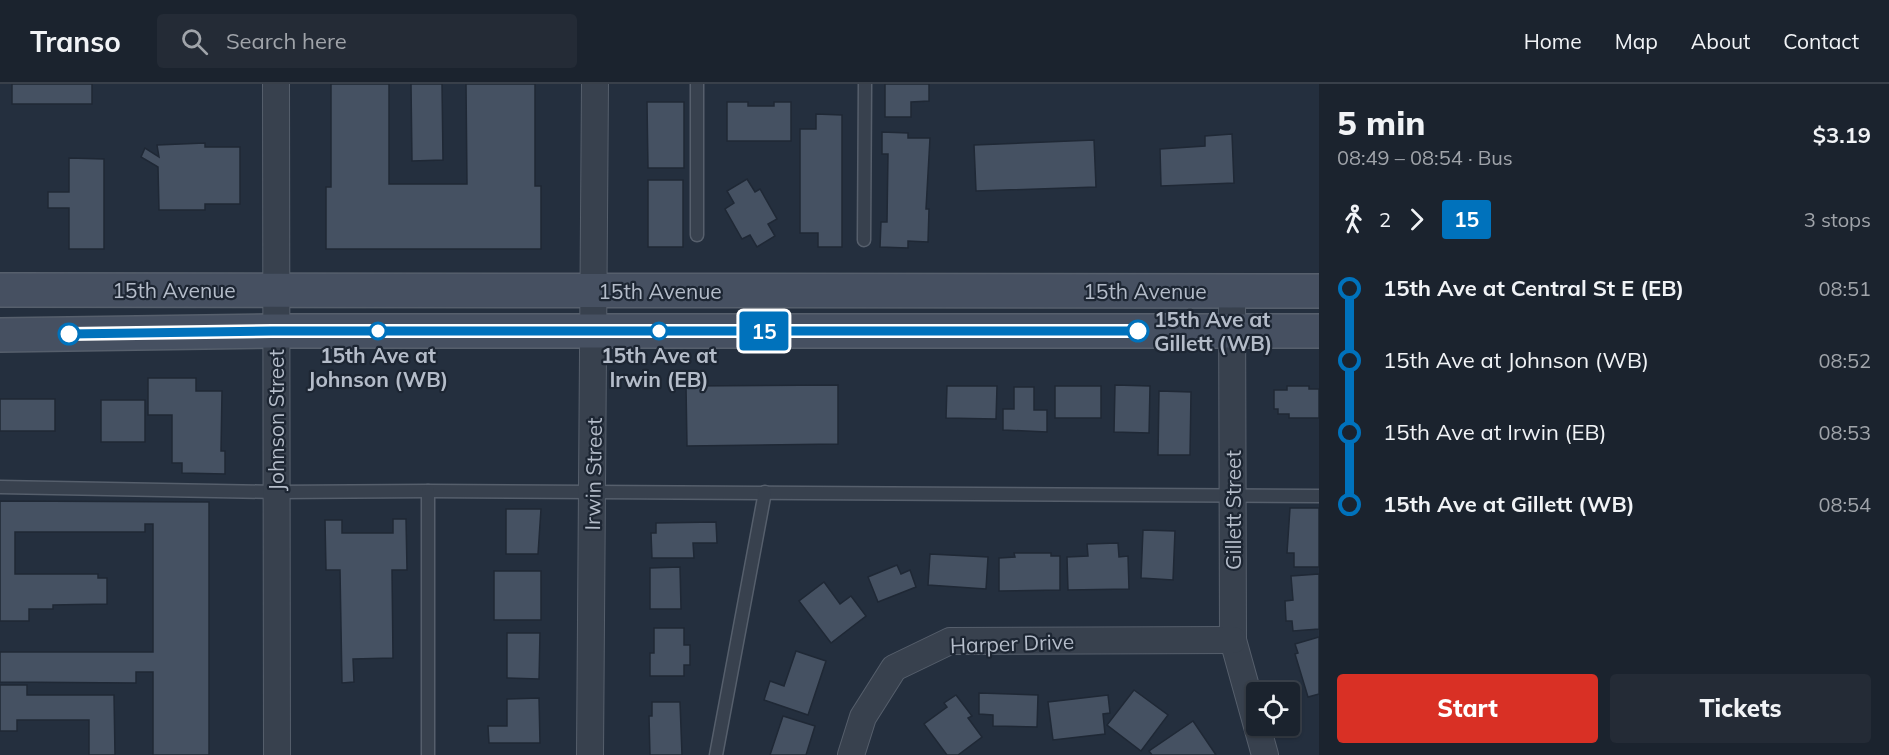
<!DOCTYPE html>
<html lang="en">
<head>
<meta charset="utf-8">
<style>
	:root { --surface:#1b232e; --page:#242b36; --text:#f1f3f6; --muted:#a0a4aa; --line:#39404a; --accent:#d93025 }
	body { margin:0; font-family:Mulish,sans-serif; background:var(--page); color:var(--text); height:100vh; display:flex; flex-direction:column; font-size:22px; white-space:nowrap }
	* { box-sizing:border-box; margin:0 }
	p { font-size:20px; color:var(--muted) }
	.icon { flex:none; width:33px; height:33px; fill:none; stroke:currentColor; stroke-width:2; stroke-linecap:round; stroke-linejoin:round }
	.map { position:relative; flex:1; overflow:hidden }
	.drawer { display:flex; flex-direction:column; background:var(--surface); width:570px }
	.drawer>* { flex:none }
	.badge { padding:0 12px; border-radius:4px; font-size:21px; line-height:39px }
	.tools { position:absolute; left:1246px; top:598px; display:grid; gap:12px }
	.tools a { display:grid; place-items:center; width:54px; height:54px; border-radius:6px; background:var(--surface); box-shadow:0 2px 4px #0004,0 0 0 2px var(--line); font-size:30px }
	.map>.badge { position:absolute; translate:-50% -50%; box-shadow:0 0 0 3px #fff }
	.legs { display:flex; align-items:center; gap:9px; height:66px; padding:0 18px; font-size:20px }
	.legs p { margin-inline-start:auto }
	.headline { display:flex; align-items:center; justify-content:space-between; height:102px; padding:0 18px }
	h1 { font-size:33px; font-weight:800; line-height:45px }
	.button { display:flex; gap:12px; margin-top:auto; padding:12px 18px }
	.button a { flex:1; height:69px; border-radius:6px; background:var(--accent); color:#fff; font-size:24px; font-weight:800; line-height:69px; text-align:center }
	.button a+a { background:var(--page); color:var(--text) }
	ul { padding:0 18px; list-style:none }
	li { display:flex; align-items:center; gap:21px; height:72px; font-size:22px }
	li i { display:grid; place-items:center; width:9px; height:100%; margin:0 8px; background:currentColor }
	li i::after { content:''; width:15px; height:15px; margin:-8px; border:4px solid; border-radius:50%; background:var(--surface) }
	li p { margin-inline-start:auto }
	li:first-child i { background:linear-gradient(#0000 50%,currentColor 0) }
	li:last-child i { background:linear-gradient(currentColor 50%,#0000 0) }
	header { display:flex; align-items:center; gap:36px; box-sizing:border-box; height:84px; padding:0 30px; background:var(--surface); border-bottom:2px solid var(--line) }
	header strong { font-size:28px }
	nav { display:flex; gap:33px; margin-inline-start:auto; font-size:21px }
	.search { width:420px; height:54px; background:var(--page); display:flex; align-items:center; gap:15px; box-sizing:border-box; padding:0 21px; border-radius:6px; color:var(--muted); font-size:22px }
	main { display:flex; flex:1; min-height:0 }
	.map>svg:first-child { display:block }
</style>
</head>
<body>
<header>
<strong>Transo</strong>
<div class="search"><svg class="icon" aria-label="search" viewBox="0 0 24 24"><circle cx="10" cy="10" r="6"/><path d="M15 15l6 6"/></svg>Search here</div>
<nav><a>Home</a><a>Map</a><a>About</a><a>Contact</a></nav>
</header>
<main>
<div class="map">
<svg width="1319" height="671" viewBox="0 0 1319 671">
	<rect width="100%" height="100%" fill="#242f3e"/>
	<g fill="#455162" stroke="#1f2835" stroke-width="1.5">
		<rect x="12" y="0" width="80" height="20"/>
		<polygon points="331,0 389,0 389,100 467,100 466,0 535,0 535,102 541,102 541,165 326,165 326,103 331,103"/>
		<polygon points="411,0 442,0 443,76 412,77"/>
		<polygon points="885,0 929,0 929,17 911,18 911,33 885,33"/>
		<polygon points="647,18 684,18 684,84 648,84"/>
		<polygon points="727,18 748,18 748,22 774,22 774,18 791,18 791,57 727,57"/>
		<polygon points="816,30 842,31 842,163 818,163 818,149 800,149 800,45 816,45"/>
		<polygon points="882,48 908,49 908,54 930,54 926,125 929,125 928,158 908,157 908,164 880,163 881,138 887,138 888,70 882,70"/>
		<polygon points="1232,50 1234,99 1161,102 1160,65 1205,62 1205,52"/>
		<polygon points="1094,56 1096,103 976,107 974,61"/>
		<polygon points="205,59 205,63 240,63 240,120 205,120 205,126 159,126 158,83 141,73 145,64 159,73 157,61"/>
		<polygon points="69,74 104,75 104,165 69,165 69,124 48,124 48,108 69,108"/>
		<polygon points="747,95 755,108 760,105 777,135 768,140 775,152 757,163 750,151 742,155 725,125 734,119 727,107"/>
		<rect x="648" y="96" width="35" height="67"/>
		<polygon points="148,294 196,294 196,307 222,307 221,367 225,367 225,390 182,389 182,379 172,379 172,331 148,331"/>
		<polygon points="838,301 838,360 687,362 686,302"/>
		<polygon points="1115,301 1150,302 1149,349 1114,348"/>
		<polygon points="947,302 997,302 996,335 946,334"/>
		<rect x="1055" y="302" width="46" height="32"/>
		<polygon points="1287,302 1309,302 1309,305 1319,305 1319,334 1289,334 1289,330 1278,330 1278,325 1274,325 1274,306 1287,306"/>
		<polygon points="1014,303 1034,303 1034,326 1047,326 1047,348 1003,346 1003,325 1014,325"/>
		<polygon points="1159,307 1191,308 1190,371 1158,371"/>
		<rect x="0" y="315" width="55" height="32"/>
		<rect x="101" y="316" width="44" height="42"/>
		<polygon points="0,417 209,418 209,671 153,671 153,588 136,588 136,599 0,598 0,568 153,568 153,440 145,440 145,448 15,448 15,490 98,490 98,494 107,494 107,520 53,521 53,525 29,525 29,537 0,537"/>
		<polygon points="1290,424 1319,424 1319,483 1294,483 1294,469 1287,469"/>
		<polygon points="506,425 541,425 538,470 506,470"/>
		<polygon points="393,435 406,435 407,486 392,486 393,574 353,575 354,598 342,599 340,486 326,486 325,436 342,436 342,449 393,449"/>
		<polygon points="716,438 717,459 693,459 694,474 652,474 651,449 656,449 656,439"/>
		<polygon points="1143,446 1175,447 1173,496 1141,494"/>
		<polygon points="1118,459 1119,473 1128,472 1129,505 1068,506 1067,473 1088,472 1087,460"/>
		<polygon points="1014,469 1051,469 1051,472 1060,472 1060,506 999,507 999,474 1015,473"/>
		<polygon points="930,470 988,473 986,505 928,501"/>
		<polygon points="897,481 901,490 910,486 916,503 878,518 868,493"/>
		<polygon points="680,483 681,525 650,525 650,484"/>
		<rect x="494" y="487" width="47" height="49"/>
		<polygon points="1319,490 1319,545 1293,547 1292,537 1286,537 1285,517 1293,516 1291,492"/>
		<polygon points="824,498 840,520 851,512 866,532 831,559 799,517"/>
		<polygon points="654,544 684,544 684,561 690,561 690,581 684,581 684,592 650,592 650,569 654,569"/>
		<polygon points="507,549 540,549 539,595 507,594"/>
		<polygon points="1319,553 1319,610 1308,613 1295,570 1298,569 1295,560"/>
		<polygon points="796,567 826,577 808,631 764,616 770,597 784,602"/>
		<polygon points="0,601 27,601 27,611 114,611 115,671 89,671 89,636 17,636 17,647 0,647"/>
		<polygon points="1134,606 1168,631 1141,667 1107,641"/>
		<polygon points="979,609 1038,611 1037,643 993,642 993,631 979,630"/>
		<polygon points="956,611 972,632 968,634 982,653 958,671 947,671 924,640 947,623 944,619"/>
		<polygon points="1108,611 1110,629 1103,630 1105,650 1053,656 1048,618"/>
		<polygon points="539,614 540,659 489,659 488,642 507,642 507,615"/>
		<polygon points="652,618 680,618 682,671 650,671 649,632 652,632"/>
		<polygon points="783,632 815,642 806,671 770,671"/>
		<polygon points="1193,637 1216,671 1152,671 1149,667"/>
	</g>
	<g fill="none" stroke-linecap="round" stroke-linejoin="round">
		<defs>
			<g id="lane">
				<polyline points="697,0 697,151"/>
				<polyline points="864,156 865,0"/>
				<polyline points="0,403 276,408 428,407 1319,412"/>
				<polyline points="428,407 428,671"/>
				<polyline points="716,671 765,408"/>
			</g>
			<g id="street">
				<polyline points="276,0 277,671"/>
				<polyline points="1232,207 1233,556 1265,671"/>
				<polyline points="590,671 595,0"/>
				<polyline points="851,671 863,633 894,584 950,557 1233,556"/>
			</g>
			<g id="secondary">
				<polyline points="0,206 1319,207"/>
				<polyline points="0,251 272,247 1319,247"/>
			</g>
		</defs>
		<use href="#lane" stroke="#565f6c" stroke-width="15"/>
		<use href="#street" stroke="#565f6c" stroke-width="28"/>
		<use href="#secondary" stroke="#565f6c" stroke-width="36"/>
		<use href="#lane" stroke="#38414e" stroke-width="12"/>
		<use href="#street" stroke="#38414e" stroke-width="26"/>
		<use href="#secondary" stroke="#465061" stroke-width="33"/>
	</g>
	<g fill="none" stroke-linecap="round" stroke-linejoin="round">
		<defs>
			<polyline id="line-1" points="69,250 272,247 1138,247"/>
		</defs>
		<use href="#line-1" stroke="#fff" stroke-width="14"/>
		<use href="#line-1" stroke="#0072bc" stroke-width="9"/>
	</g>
	<g fill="#fff" stroke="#0072bc" stroke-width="3">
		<circle cx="378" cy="247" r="8"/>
		<circle cx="659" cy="247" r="8"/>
		<circle cx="1138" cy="247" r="10"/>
		<circle cx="69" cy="250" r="10"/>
	</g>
	<g text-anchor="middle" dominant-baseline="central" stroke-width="4.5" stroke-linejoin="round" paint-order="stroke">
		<g font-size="21" fill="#b4bcc9" stroke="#1d2633">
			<text x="174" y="206">15th Avenue</text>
			<text x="660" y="207">15th Avenue</text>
			<text x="1145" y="207">15th Avenue</text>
			<text transform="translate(276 336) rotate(-90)">Johnson Street</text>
			<text transform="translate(593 390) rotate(-89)">Irwin Street</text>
			<text transform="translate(1233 426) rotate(-90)">Gillett Street</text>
			<text transform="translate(1012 559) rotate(-2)">Harper Drive</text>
		</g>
		<g font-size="21" font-weight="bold" fill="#b4bcc9" stroke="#1d2633">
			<text x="1154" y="235" text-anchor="start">15th Ave at<tspan x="1154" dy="24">Gillett (WB)</tspan></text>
			<text x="378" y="271">15th Ave at<tspan x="378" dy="24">Johnson (WB)</tspan></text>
			<text x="659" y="271">15th Ave at<tspan x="659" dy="24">Irwin (EB)</tspan></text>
		</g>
	</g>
</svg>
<div class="tools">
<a><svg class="icon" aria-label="locate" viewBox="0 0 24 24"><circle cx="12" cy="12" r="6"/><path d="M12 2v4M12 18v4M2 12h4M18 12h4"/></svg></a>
</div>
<b class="badge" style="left:764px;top:247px;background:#0072bc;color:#fff">15</b>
</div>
<section class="drawer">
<div class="headline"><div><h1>5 min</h1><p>08:49 – 08:54 · Bus</p></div><b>$3.19</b></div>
<div class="legs"><svg class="icon" aria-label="walk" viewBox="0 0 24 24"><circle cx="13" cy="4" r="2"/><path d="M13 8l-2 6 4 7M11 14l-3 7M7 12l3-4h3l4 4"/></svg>2<svg class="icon" aria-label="forward" viewBox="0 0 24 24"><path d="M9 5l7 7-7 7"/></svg><b class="badge" style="background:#0072bc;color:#fff">15</b><p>3 stops</p></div>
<ul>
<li><i style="color:#0072bc"></i><b>15th Ave at Central St E (EB)</b><p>08:51</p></li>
<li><i style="color:#0072bc"></i><span>15th Ave at Johnson (WB)</span><p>08:52</p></li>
<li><i style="color:#0072bc"></i><span>15th Ave at Irwin (EB)</span><p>08:53</p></li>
<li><i style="color:#0072bc"></i><b>15th Ave at Gillett (WB)</b><p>08:54</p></li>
</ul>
<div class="button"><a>Start</a><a>Tickets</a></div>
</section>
</main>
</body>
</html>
